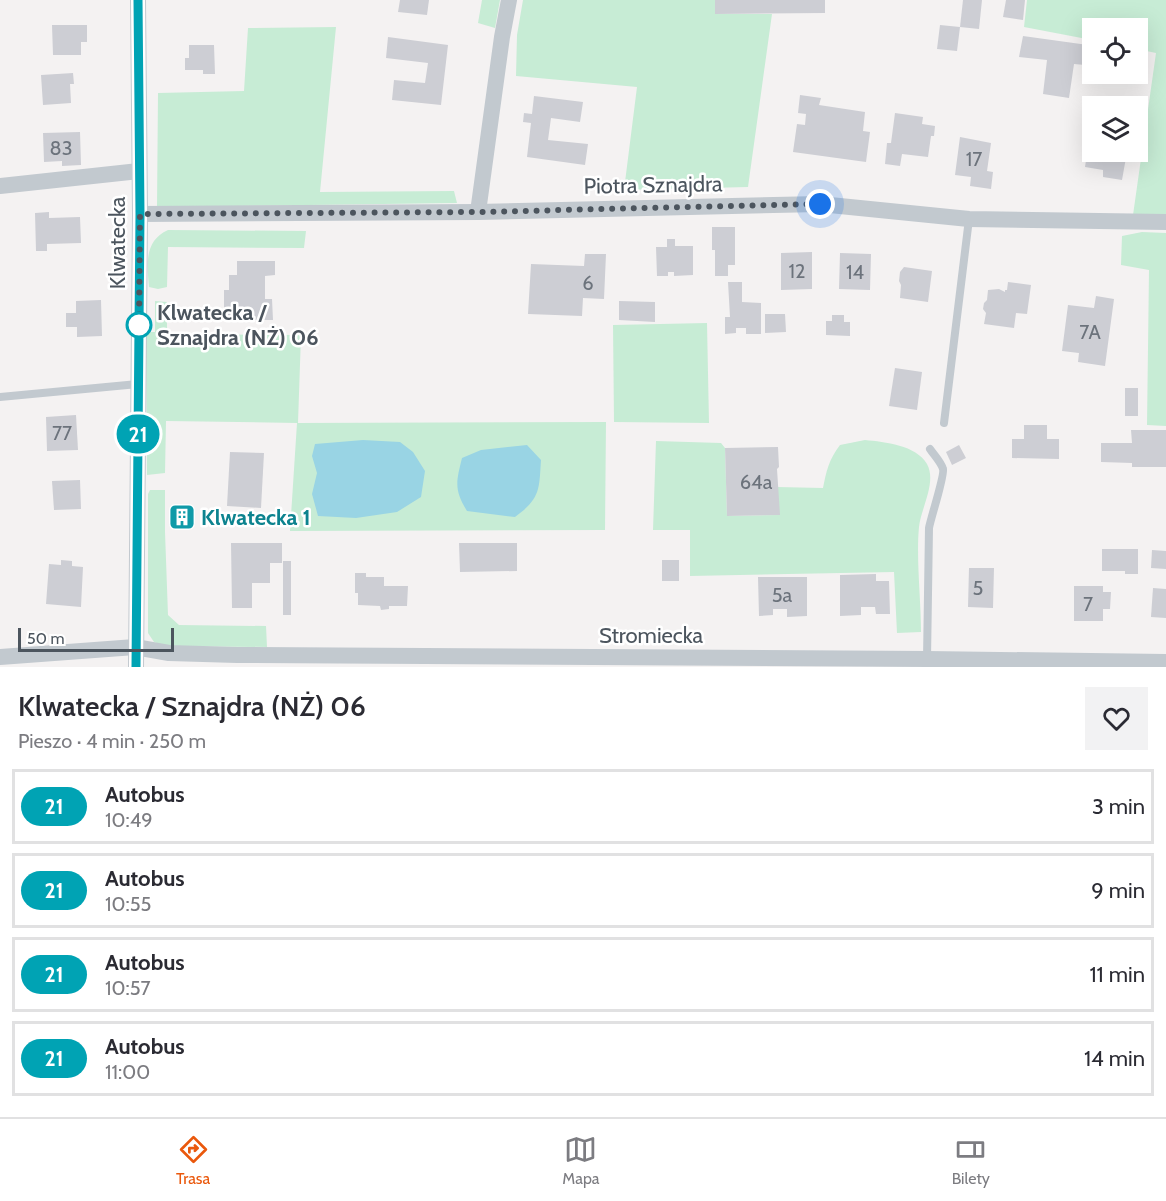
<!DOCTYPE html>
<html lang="pl">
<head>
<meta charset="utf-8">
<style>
	:root { --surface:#fff; --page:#f2f2f3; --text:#2b2b33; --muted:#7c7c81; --line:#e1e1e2; --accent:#ea580c }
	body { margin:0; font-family:Cabin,sans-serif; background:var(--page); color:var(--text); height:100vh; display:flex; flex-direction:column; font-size:22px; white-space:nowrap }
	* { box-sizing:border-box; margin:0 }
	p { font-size:20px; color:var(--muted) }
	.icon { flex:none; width:33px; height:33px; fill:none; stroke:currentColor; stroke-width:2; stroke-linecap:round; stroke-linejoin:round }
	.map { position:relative; height:667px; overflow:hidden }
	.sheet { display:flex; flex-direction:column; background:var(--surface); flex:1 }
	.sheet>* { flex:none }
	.badge { padding:0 12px; border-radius:20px; font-size:21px; line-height:39px }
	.tools { position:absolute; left:1082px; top:18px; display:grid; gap:12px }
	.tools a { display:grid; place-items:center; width:66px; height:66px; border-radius:0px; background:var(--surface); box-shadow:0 6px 24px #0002; font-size:30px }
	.scale { position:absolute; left:18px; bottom:15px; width:156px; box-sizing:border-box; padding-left:6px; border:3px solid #4c555e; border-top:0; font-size:16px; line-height:21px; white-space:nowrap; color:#4c555e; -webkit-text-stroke:4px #fff; paint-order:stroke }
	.you { position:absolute; width:30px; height:30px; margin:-15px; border:4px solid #fff; border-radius:50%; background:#1a73e8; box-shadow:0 0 0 9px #1a73e833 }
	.map>.badge { position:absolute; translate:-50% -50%; box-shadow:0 0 0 3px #fff }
	.round { display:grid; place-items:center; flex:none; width:63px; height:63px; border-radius:0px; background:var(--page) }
	.head { display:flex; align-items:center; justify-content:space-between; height:102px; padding:0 18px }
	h1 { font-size:28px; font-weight:600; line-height:45px }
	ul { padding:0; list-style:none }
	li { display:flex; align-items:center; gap:18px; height:75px; margin:0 12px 9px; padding:0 6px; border:3px solid var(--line); border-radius:0px }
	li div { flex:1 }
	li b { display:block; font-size:22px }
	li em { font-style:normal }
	li .badge { min-width:66px; font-weight:700; text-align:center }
	.menu { display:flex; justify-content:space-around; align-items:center; height:84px; border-top:2px solid var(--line); background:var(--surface); font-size:16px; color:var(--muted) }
	.menu a { display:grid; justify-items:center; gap:3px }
	.menu .on { color:var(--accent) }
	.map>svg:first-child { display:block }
</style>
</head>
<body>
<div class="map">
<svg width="1166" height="667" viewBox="0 0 1166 667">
	<rect width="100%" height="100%" fill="#f4f2f2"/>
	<g fill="#c7ecd5">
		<polygon points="482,0 500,0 495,28 478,23"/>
		<polygon points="523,0 715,0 715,14 772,14 748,187 624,190 637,87 516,76 517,35"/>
		<polygon points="1027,0 1166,0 1166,214 1133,215 1156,53 1137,49 1137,28 1092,28 1092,40 1024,27"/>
		<polygon points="336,27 320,192 454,191 457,203 157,207 158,93 244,91 248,28"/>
		<path d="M168,230L306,231L304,248L168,247L167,287L158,289L149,287C147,264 144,241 168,230Z"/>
		<polygon points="1142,232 1166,233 1166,426 1147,425 1149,270 1121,265 1122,236"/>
		<polygon points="155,301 167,302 167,334 301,335 298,423 606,422 605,530 290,531 297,423 166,421 165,473 147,475 146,332 155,332"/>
		<polygon points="707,323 709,423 614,422 613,325"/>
		<path d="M865,440C885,442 916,445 927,464C937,482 921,508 919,527C916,559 921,599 921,632L897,633L894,572L690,576V530H653L656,441L721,443L725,448L727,516L779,515L777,487L823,488C826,472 829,459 840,445Z"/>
		<polygon points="150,490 165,490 165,532 168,615 179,625 266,626 267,647 165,646 154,642 148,633 148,494"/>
	</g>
	<g fill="#99d4e4">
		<polygon points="363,440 400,442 413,452 425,471 421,497 397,512 356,518 318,516 312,494 317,473 312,456 315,444"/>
		<path d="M527,445L541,460C539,489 541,498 515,517L467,511C454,490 456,482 462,458L481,450Z"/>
	</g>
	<g fill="#cdced4">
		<polygon points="400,0 429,0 427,15 398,12"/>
		<polygon points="715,0 825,0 825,13 715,14"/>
		<polygon points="963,0 982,0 979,29 960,27"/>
		<polygon points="1006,0 1025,0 1023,20 1003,17"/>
		<polygon points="52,25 87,25 87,42 81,42 81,55 53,55"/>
		<polygon points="940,25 960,27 957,51 937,49"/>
		<polygon points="1023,36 1088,45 1085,65 1074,64 1069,98 1043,94 1047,60 1019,57"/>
		<polygon points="388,37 448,45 441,105 392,100 394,80 425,83 428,63 386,58"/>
		<polygon points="189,45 214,45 215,74 203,74 203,70 185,70 185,58 189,58"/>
		<polygon points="73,73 74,84 70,84 71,103 43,105 41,75"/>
		<polygon points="800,95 821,98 819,105 865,112 863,131 870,132 866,162 793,152 797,124 805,125 806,114 798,113"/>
		<polygon points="534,96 583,102 580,122 551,118 548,140 588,144 585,165 527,157 531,123 523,122 524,113 532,114"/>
		<polygon points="895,113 923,117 922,124 935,126 934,136 931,136 928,157 902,154 900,166 885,164 887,143 891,143"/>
		<polygon points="80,132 81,165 62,166 62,161 44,162 43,133"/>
		<polygon points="1090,134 1092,135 1092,152 1127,152 1122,180 1103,177 1103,170 1085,167"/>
		<polygon points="960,137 991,143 987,171 993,172 991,189 970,186 971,177 955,175"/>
		<polygon points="49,212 49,218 80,217 81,243 47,244 47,251 36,251 35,213"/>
		<polygon points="712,227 735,227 735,265 728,265 728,276 715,276 715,250 712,250"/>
		<polygon points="667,239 675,239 675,246 693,246 693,275 674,276 674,272 668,272 668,276 657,276 656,247 667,247"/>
		<polygon points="812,252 812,289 781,290 781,253"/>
		<polygon points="840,253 871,254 870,290 839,289"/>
		<polygon points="585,254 606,254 604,299 583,298 582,316 528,314 531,264 584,266"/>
		<polygon points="237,261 275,261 275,275 265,276 265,299 272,299 273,320 224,320 224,290 229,290 229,275 237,275"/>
		<polygon points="904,267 932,271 928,302 900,298 901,285 899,281 900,272"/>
		<polygon points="728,282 742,282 742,302 761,303 761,334 746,334 746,328 736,328 736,333 725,334 725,317 730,317"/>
		<polygon points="1008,282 1031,285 1027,314 1016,313 1014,328 984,324 986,313 983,309 984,303 987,300 988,290 999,289 1005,292 1005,290 1007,290"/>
		<polygon points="1096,296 1114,299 1105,366 1078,362 1079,353 1062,351 1068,305 1094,308"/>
		<polygon points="101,300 102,336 77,337 77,327 66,327 66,313 76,313 76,301"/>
		<polygon points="619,301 655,302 655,322 619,320"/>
		<polygon points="765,314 785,314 786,332 765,333"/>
		<polygon points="832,315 844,315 844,322 850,322 850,336 826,335 826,321 832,321"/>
		<polygon points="895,368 922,372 917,410 889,406"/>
		<rect x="1125" y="388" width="13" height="28"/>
		<polygon points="76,415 78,450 47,451 46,417"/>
		<polygon points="1024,425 1047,425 1047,439 1059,439 1059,459 1012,458 1012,439 1024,439"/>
		<polygon points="1131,430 1166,430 1166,467 1132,467 1132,463 1101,462 1101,443 1132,443"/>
		<polygon points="959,445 966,458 952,465 946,452"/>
		<polygon points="778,447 779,467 777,469 780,515 727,516 725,448"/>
		<polygon points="230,452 264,453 261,508 227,506"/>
		<polygon points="80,480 81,509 54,510 52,481"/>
		<polygon points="174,508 191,508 190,526 174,526"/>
		<polygon points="231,543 282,543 282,563 270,563 270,583 252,583 252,608 232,608"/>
		<polygon points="459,543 517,543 517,571 460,572"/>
		<polygon points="1102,549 1138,549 1138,574 1125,574 1125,571 1102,571"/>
		<polygon points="1152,550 1166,551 1166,569 1151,568"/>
		<polygon points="61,560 72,561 72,566 83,567 81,607 46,604 49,564 61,565"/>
		<rect x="662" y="560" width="17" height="21"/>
		<rect x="283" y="561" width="8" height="54"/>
		<polygon points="969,568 994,568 993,608 968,607"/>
		<polygon points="355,573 366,573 366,577 384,577 384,586 408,586 407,606 389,606 389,609 381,610 380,606 358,605 358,593 355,593"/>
		<polygon points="876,574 876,581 889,581 890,614 876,614 875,607 861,607 861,615 840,616 840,575"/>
		<polygon points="758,577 807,577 807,616 787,617 787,609 773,609 773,615 759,616"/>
		<polygon points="1074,586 1103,586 1103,592 1111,592 1110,609 1103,609 1103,621 1074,621"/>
		<polygon points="1153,588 1166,589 1166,618 1151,617"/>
	</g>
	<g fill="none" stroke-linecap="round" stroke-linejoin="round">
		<g stroke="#c2c9cf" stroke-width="8">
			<polyline points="0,397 138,384"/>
			<polyline points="944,423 969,219"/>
			<path d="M927,659L929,528C931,517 945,475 943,469C941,462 934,455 930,449"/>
		</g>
		<g stroke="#c2c9cf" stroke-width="16">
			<polyline points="0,186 139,171"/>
			<polyline points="478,212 502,37 509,0"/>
			<polyline points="140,214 478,212 820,204 969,219 1166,222"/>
			<polyline points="0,657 135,647 169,653 237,655 927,659 1166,662"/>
			<polyline points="136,667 140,214 138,0"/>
		</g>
	</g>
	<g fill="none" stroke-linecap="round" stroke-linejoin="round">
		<defs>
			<polyline id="line" points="136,667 140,214 138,0"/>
		</defs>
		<use href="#line" stroke="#fff" stroke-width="14"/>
		<use href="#line" stroke="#00a3b4" stroke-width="9"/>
		<polyline stroke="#4c555e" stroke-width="6" stroke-dasharray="0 10.8" points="139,325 140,214 478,212 820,204"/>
	</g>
	<defs>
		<symbol id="building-square" viewBox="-11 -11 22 22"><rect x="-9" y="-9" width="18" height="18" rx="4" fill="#0f9aa8" stroke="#fff"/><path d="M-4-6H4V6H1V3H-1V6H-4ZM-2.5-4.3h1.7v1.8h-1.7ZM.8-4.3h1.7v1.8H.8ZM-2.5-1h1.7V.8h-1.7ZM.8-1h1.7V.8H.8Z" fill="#fff"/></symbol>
	</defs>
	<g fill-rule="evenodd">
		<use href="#building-square" x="167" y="502" width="30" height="30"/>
	</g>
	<circle fill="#fff" stroke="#00a3b4" stroke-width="3" cx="139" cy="325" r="12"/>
	<g text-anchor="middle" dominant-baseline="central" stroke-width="5" stroke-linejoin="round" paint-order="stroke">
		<g font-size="20" fill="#6c737c">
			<text x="61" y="148">83</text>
			<text x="974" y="159">17</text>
			<text x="797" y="271">12</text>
			<text x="855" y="272">14</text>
			<text x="588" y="283">6</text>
			<text x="1090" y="332">7A</text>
			<text x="62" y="433">77</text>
			<text x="756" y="482">64a</text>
			<text x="978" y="588">5</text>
			<text x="782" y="595">5a</text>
			<text x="1088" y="604">7</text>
		</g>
		<g font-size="22" fill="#4c555e" stroke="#fff">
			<text transform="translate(653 185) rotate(-1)">Piotra Sznajdra</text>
			<text transform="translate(117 243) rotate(-90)">Klwatecka</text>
			<text x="651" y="635">Stromiecka</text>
		</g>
		<g font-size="22" font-weight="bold" fill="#4c555e" stroke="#fff" text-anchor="start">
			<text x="157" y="312">Klwatecka /<tspan x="157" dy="25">Sznajdra (NŻ) 06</tspan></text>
		</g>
		<g font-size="22" font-weight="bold" fill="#0d838f" stroke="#fff" text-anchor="start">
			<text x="201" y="517">Klwatecka 1</text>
		</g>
	</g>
</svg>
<div class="tools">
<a><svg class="icon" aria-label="locate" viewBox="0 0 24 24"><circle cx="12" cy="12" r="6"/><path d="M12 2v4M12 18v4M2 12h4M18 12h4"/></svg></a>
<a><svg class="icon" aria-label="layers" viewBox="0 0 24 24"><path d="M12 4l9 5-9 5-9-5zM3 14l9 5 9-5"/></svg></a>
</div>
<div class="scale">50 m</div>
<div class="you" style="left:820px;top:204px"></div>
<b class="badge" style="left:138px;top:434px;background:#00a3b4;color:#fff">21</b>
</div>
<section class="sheet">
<div class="head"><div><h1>Klwatecka / Sznajdra (NŻ) 06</h1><p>Pieszo · 4 min · 250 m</p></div><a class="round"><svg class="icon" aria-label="heart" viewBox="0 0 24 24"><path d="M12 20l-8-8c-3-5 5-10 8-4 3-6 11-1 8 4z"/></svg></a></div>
<ul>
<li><span class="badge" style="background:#00a3b4;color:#fff">21</span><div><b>Autobus</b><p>10:49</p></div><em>3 min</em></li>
<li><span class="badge" style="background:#00a3b4;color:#fff">21</span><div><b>Autobus</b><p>10:55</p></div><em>9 min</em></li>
<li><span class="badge" style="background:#00a3b4;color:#fff">21</span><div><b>Autobus</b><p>10:57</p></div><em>11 min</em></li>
<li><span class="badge" style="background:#00a3b4;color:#fff">21</span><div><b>Autobus</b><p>11:00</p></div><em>14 min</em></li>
</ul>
</section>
<nav class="menu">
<a class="on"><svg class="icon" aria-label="directions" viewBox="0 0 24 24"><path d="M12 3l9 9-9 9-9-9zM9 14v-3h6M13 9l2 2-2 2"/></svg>Trasa</a>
<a><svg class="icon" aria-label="map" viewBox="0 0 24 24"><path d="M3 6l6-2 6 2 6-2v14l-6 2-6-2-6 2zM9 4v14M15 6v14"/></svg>Mapa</a>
<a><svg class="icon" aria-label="tickets" viewBox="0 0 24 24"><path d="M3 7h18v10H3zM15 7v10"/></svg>Bilety</a>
</nav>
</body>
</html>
